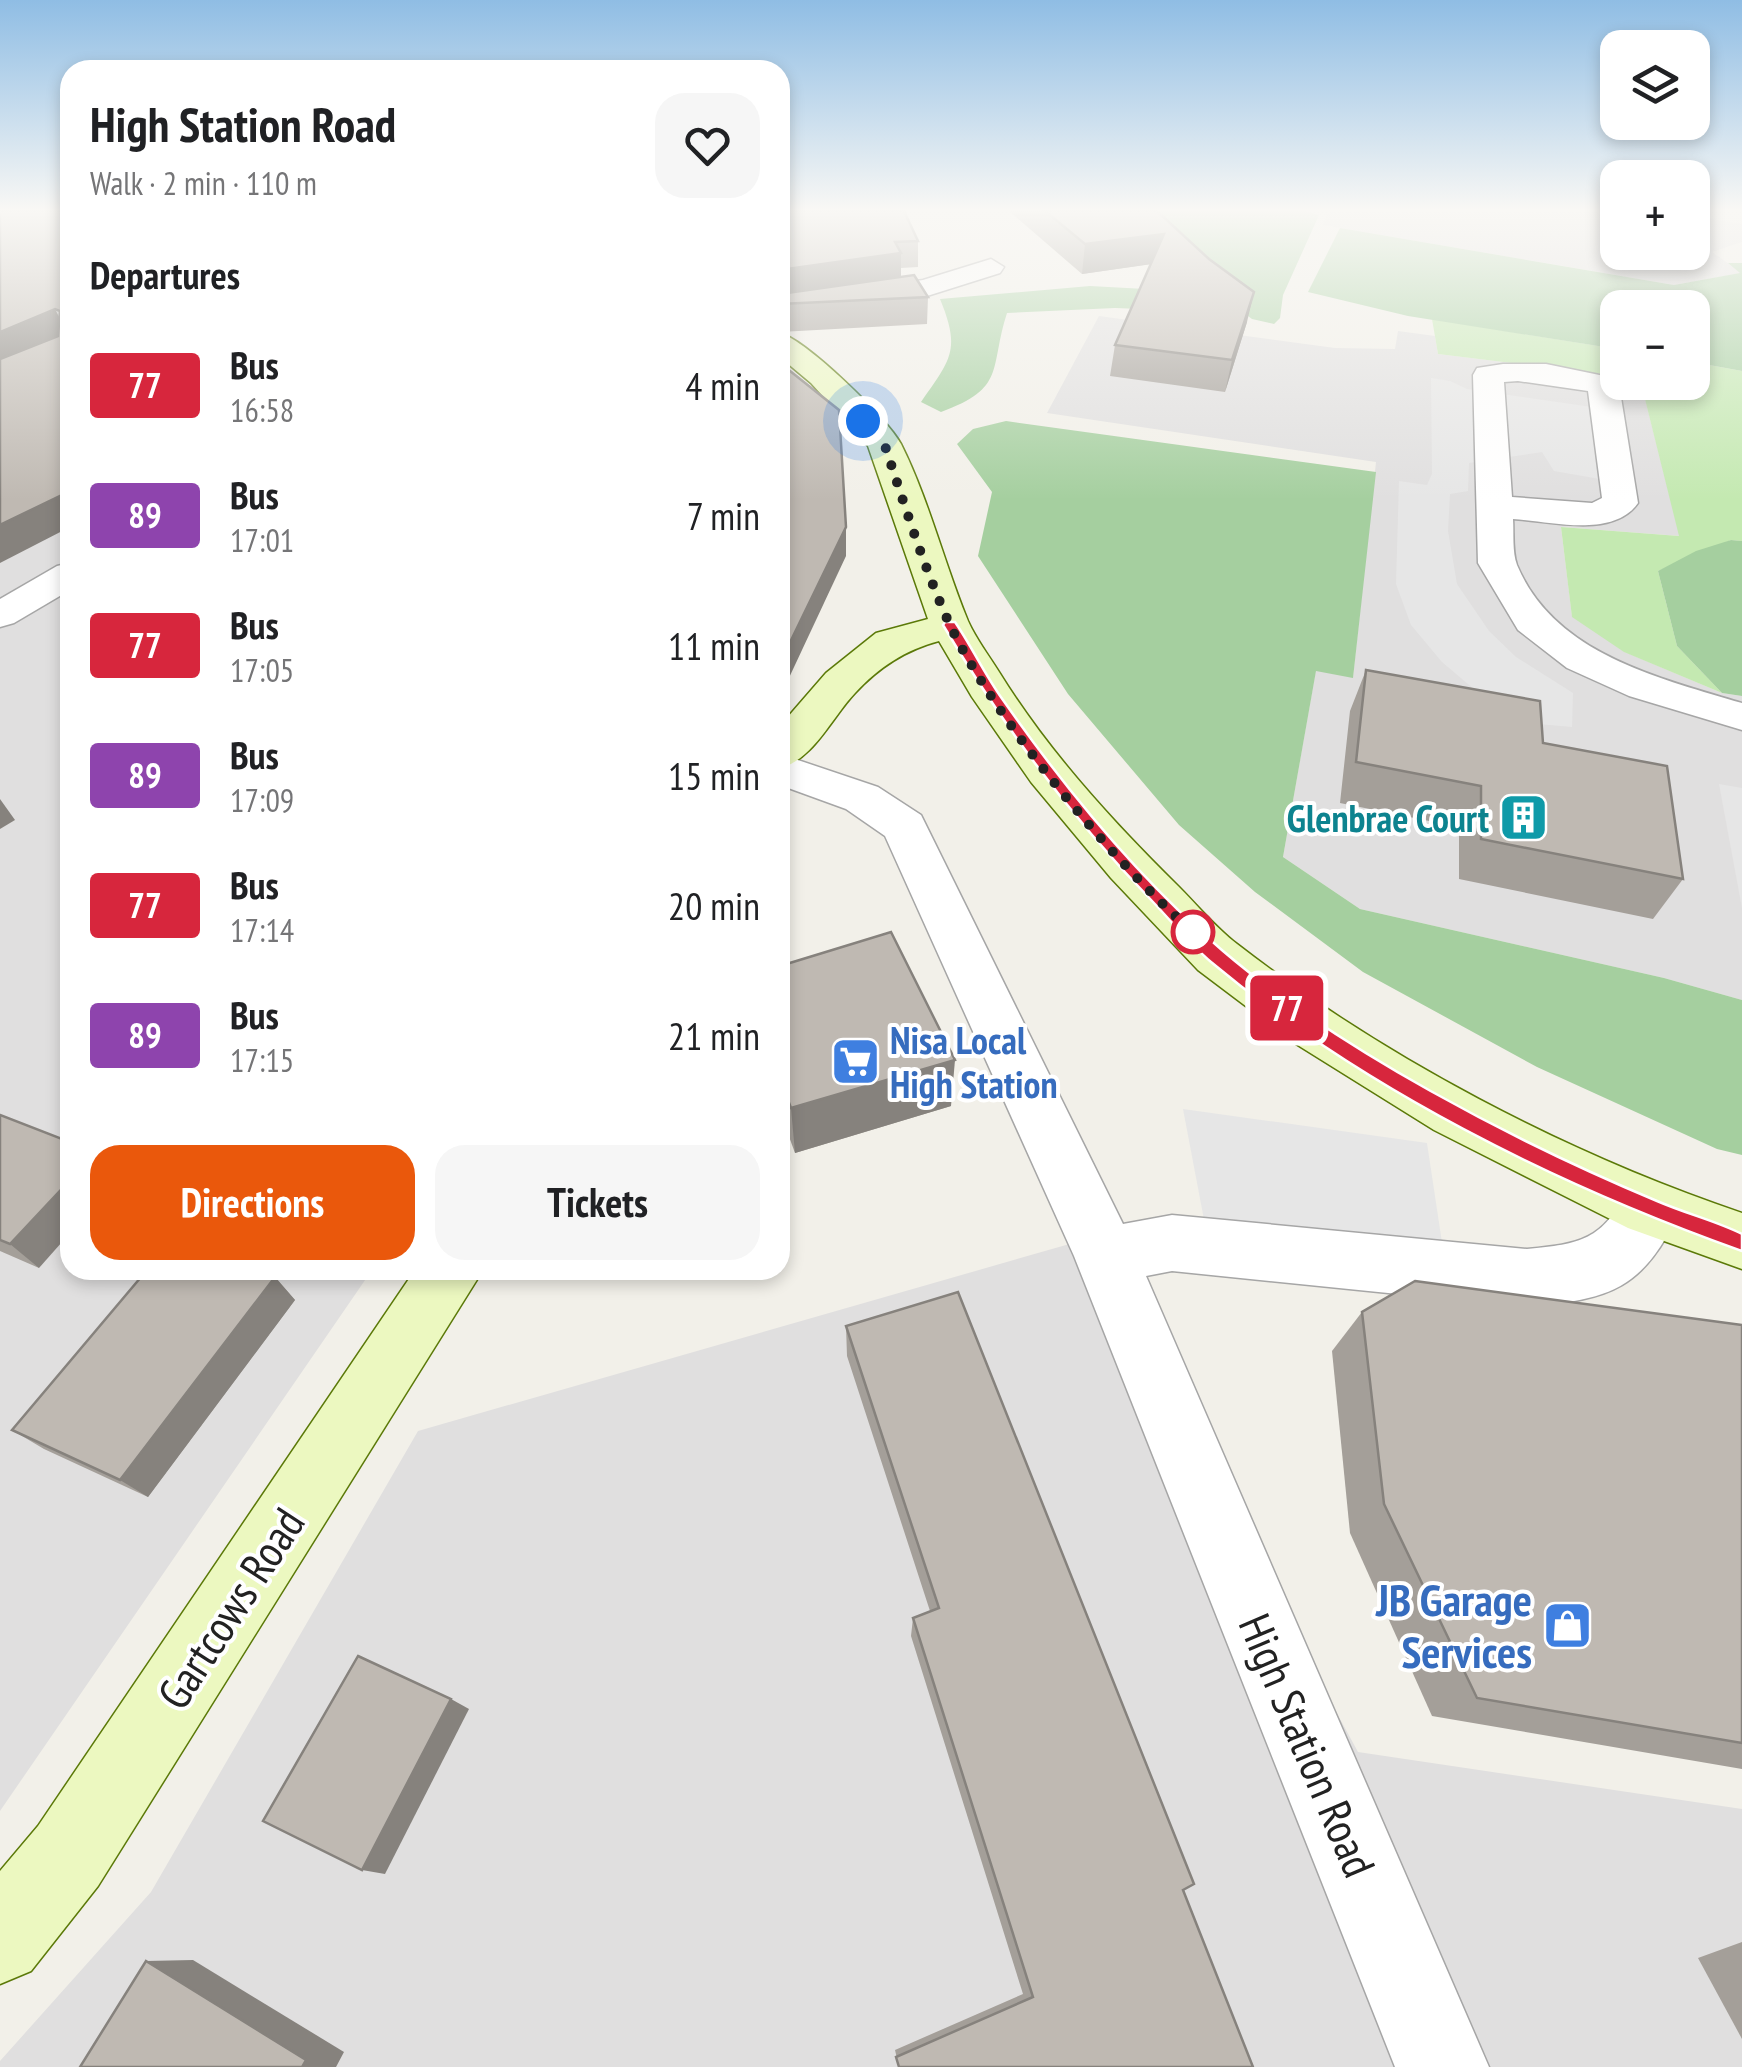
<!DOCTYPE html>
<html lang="en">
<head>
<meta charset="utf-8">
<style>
	:root { --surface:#fff; --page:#f6f6f6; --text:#202124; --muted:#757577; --accent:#ea580c }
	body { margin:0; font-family:"PT Sans Narrow",sans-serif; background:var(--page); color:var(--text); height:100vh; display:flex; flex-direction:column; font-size:38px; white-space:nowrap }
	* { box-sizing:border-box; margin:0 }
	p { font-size:32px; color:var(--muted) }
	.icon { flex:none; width:55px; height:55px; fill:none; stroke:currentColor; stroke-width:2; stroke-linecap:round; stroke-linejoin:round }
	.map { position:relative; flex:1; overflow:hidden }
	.drawer { position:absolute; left:60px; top:60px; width:730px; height:1220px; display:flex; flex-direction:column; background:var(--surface); border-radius:30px; box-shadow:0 5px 15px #0003 }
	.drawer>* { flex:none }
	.badge { padding:0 20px; border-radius:8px; font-size:35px; line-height:65px }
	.fabs { position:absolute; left:1600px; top:30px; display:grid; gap:20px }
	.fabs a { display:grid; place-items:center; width:110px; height:110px; border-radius:20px; background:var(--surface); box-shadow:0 5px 15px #0003; font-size:50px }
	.you { position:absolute; width:50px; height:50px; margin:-25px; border:8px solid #fff; border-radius:50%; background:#1a73e8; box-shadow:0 0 0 15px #1a73e833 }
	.map>.badge { position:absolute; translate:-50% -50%; box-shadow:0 0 0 5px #fff }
	h2 { padding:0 30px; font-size:38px; line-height:90px }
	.round { display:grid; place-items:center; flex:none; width:105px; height:105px; border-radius:30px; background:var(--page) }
	.head { display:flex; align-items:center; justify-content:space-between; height:170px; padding:0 30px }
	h1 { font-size:48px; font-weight:800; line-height:75px }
	.cta { display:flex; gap:20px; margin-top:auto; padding:20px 30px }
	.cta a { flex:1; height:115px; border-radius:30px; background:var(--accent); color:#fff; font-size:40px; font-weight:800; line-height:115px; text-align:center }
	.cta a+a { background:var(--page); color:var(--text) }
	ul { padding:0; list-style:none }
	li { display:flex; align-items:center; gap:30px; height:130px; padding:0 30px }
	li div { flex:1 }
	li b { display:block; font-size:38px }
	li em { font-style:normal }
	li .badge { min-width:110px; font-weight:700; text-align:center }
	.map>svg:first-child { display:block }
</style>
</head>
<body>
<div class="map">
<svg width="1742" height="2067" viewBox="0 0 1742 2067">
	<rect width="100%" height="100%" fill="#f2f0e9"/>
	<g fill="#e0dfdf">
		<polygon points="0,211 70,211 70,1270 372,1270 0,1811"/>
		<polygon points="1328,211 1617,211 1618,252 1692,252 1693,216 1742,224 1742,242 1712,252 1742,273 1674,285 1323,225"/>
		<polygon points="1099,316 1335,348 1395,349 1398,331 1435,336 1438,354 1617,376 1618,382 1641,383 1680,536 1561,527 1572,616 1625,652 1722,693 1742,696 1742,1000 1664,978 1360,909 1283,857 1316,670 1353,677 1376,462 1047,413"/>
		<polygon points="1080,1241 1358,1752 1742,1809 1742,2067 0,2067 0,2061 151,1892 418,1431"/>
	</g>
	<g fill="#c4e9b1">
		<polygon points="1432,319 1617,349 1617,376 1438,354"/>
		<polygon points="1693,362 1742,371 1742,541 1731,540 1658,571 1677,646 1722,693 1624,652 1572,617 1561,527 1679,536 1641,383 1692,382"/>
	</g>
	<g fill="#a5cf9f">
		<path d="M1127,211H1305L1319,215L1283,295L1280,318L1274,324L1252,319L1244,313L1115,308L1007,313C989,369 1007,388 941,412L921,402C951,359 961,350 940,299L1090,286L1219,293Z"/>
		<polygon points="1340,228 1674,285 1740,273 1728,263 1742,263 1742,371 1693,362 1692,308 1618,308 1617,349 1408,316 1308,292"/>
		<polygon points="1006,421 1376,472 1353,678 1316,671 1283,857 1360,909 1664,978 1742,1000 1742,1155 1717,1149 1537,1067 1363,972 1255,892 1179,825 1068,694 978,556 992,492 957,444 973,429"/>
		<polygon points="1731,540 1742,541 1742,696 1722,693 1677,646 1658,571 1696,551"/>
	</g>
	<g fill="#e6e6e6">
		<polygon points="1431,378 1450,381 1467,389 1606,409 1617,482 1554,471 1542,452 1469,463 1468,491 1450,494 1448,531 1457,584 1489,631 1516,657 1573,693 1572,727 1527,723 1475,690 1442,662 1411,625 1396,584 1399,481 1427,485 1432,474"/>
		<polygon points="1719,784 1742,788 1742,908"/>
		<polygon points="1183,1109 1427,1143 1446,1269 1209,1246"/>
	</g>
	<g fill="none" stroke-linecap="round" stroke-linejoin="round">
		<defs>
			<g id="street">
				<polygon points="991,259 1004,267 1000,273 927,296 780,319 780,301 923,280"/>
				<path d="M1503,364H1546L1614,378L1619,385L1638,503C1613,539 1549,521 1513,519C1514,533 1512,552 1517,565C1554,654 1659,678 1742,703V730L1629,696L1567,668L1518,630L1478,563L1473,375L1477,368ZM1518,381L1588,391L1602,498L1592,503L1512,497L1504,382Z"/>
				<polygon points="70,563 70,590 14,623 0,627 0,599 57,566"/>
				<path d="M780,754L878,787L921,815L1123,1224L1172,1215L1527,1249C1581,1244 1602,1240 1628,1190L1650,1182L1672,1190L1681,1209C1643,1289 1613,1299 1527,1307L1172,1271L1146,1276L1489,2067H1395L1074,1256L885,836L846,809L780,785Z"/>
			</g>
			<g id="secondary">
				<path d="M780,333C806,340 888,419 901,444C929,500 944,563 968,621C976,639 989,656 999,672C1048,751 1112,821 1178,886C1197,905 1216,928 1237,944C1384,1058 1567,1154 1742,1213V1269L1628,1228L1434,1130L1296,1044L1198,970L1111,878L1031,782L972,697L939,641C905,650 879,667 855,693C832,717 813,760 780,768V726L826,673L876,633L928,619L868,446L811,383L780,357Z"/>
				<polygon points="415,1270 483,1270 98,1886 31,1971 0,1984 0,1871 38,1826"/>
			</g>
		</defs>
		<use href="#street" stroke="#a6a6a6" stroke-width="3"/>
		<use href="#secondary" stroke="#5b7908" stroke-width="3"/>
		<use href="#street" fill="#fff" fill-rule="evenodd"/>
		<use href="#secondary" fill="#ecf8c0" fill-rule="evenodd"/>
	</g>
	<g fill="#a49f99">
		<polygon points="780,211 918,241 918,267 901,268 901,277 928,297 927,324 780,332"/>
		<polygon points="1009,211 1157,211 1247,322 1225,392 1110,376 1115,345 1151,264 1082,274"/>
		<polygon points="1366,670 1543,743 1683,879 1653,919 1459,879 1459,827 1340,803 1350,711"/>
		<polygon points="780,966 951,1106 795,1153 780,1112"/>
		<polygon points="0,1115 39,1268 0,1251"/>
		<polygon points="147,1270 267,1270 264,1273 275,1277 295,1300 148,1497 44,1449 12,1430"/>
		<polygon points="1362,1312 1742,1325 1742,1769 1432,1716 1350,1533 1332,1351"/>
		<polygon points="846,1326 1183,1890 1253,2067 899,2067 895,2050 1023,1994 911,1636 913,1618 930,1611 847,1356"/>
		<polygon points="1742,1942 1742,2039 1698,1958"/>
	</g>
	<g fill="#86827d">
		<polygon points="1164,234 1159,263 1082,274 1085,244"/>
		<polygon points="901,253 901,279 780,297 780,270"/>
		<polygon points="1254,292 1247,322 1225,392 1232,360"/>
		<polygon points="55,309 69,336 0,365 0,332"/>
		<polygon points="70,491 70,527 0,563 0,525"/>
		<polygon points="846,527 846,556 780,697 780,663"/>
		<polygon points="0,799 15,820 0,829"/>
		<polygon points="955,1060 951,1106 795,1153 791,1108"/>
		<polygon points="70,1180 70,1233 39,1268 10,1244"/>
		<polygon points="275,1277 295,1300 148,1497 120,1480"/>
		<polygon points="451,1699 469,1709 385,1874 362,1870"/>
		<polygon points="193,1960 344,2052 336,2067 302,2067 146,1961"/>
	</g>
	<g fill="#bfb9b2" stroke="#86827d" stroke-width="2.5">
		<polygon points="0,211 70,211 70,491 0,525 0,359 58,336 60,311 55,309 0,332"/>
		<polygon points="780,211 904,211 918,241 895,242 901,253 780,270"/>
		<polygon points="1045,211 1157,211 1209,259 1254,292 1232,360 1115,345 1164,234 1085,244"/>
		<polygon points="914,275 928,297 780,304 780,294"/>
		<polygon points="780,363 839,410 846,527 780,663"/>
		<polygon points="1366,670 1540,701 1543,743 1667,766 1683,879 1481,839 1481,786 1356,762"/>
		<polygon points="891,932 955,1060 791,1108 780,1079 780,966"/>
		<polygon points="0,1115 70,1142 70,1180 10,1244 0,1240"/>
		<polygon points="147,1270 257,1270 275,1277 120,1480 12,1430"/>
		<polygon points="1415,1281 1742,1325 1742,1743 1477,1698 1384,1504 1362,1312"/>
		<polygon points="958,1292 1194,1884 1183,1890 1253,2067 899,2067 896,2057 1033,1997 913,1618 939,1608 846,1326"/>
		<polygon points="358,1656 451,1699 362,1870 263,1821"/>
		<polygon points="146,1961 306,2060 302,2067 80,2067"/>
	</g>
	<linearGradient id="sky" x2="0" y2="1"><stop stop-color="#8fbde4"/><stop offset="0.42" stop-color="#f9f8f5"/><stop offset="1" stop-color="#f9f8f5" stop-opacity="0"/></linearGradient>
	<rect width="1742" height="500" fill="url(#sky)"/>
	<path fill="#d7263d" stroke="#fff" stroke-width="2.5" d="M945,622H955C972,647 985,675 1003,700C1064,787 1141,881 1223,951C1339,1050 1516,1142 1657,1201C1687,1214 1719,1222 1742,1234V1251C1557,1185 1363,1089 1211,962C1190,944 1172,922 1153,902C1071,818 1003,726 943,625Z"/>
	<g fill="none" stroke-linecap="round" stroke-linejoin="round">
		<path stroke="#222" stroke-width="10" stroke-dasharray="0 18" d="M863,421L884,443C904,503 923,565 949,623C995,721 1116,865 1193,932"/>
	</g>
	<defs>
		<symbol id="building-square" viewBox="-11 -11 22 22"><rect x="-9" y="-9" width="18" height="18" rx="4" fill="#0f9aa8" stroke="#fff"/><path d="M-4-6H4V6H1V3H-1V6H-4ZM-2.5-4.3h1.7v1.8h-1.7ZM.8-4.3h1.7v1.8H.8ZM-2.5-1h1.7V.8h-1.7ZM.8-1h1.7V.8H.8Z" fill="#fff"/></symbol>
		<symbol id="supermarket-square" viewBox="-11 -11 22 22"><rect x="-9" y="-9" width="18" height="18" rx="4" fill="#3f7fe0" stroke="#fff"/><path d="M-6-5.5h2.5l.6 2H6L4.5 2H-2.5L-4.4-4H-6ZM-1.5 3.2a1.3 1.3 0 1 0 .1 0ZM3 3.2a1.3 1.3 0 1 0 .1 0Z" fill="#fff"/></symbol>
		<symbol id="shop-square" viewBox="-11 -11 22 22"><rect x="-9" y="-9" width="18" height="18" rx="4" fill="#3f7fe0" stroke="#fff"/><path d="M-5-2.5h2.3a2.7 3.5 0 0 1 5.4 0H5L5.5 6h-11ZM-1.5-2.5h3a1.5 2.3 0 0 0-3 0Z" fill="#fff"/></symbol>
	</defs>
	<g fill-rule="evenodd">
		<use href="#building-square" x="1496" y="790" width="55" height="55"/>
		<use href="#supermarket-square" x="828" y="1034" width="55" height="55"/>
		<use href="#shop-square" x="1540" y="1598" width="55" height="55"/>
	</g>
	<circle fill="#fff" stroke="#d7263d" stroke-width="5" cx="1193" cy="932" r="20"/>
	<g text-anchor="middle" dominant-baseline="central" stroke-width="8" stroke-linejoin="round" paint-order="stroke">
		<g font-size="38" font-weight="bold" fill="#0d838f" stroke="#fff" text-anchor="end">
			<text x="1489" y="817">Glenbrae Court</text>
		</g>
		<g font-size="38" font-weight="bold" fill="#366cbe" stroke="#fff" text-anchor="start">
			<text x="890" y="1039">Nisa Local<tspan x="890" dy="44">High Station</tspan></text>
		</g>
		<g font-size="45" font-weight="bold" fill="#366cbe" stroke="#fff" text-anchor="end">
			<text x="1532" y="1599">JB Garage<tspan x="1532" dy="52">Services</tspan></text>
		</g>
		<g font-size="45" fill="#222" stroke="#fff">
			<text transform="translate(230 1608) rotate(-57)">Gartcows Road</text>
			<text transform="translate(1308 1745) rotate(67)">High Station Road</text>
		</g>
	</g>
</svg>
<div class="fabs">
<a><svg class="icon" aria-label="layers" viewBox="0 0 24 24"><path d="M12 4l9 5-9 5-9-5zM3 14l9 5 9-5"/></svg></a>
<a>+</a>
<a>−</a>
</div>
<div class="you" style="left:863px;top:421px"></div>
<b class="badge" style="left:1287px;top:1008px;background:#d7263d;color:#fff">77</b>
<section class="drawer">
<div class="head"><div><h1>High Station Road</h1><p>Walk · 2 min · 110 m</p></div><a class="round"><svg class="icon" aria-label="heart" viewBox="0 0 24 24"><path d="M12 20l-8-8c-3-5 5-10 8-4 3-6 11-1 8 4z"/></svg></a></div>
<h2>Departures</h2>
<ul>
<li><span class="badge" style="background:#d7263d;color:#fff">77</span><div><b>Bus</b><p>16:58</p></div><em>4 min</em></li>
<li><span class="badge" style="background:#8e44ad;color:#fff">89</span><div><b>Bus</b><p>17:01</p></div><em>7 min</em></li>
<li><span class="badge" style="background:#d7263d;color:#fff">77</span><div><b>Bus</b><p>17:05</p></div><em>11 min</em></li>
<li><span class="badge" style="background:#8e44ad;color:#fff">89</span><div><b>Bus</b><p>17:09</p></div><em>15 min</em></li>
<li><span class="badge" style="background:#d7263d;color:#fff">77</span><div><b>Bus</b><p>17:14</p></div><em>20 min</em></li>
<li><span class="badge" style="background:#8e44ad;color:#fff">89</span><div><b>Bus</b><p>17:15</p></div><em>21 min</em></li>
</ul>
<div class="cta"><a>Directions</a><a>Tickets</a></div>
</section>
</div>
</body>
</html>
